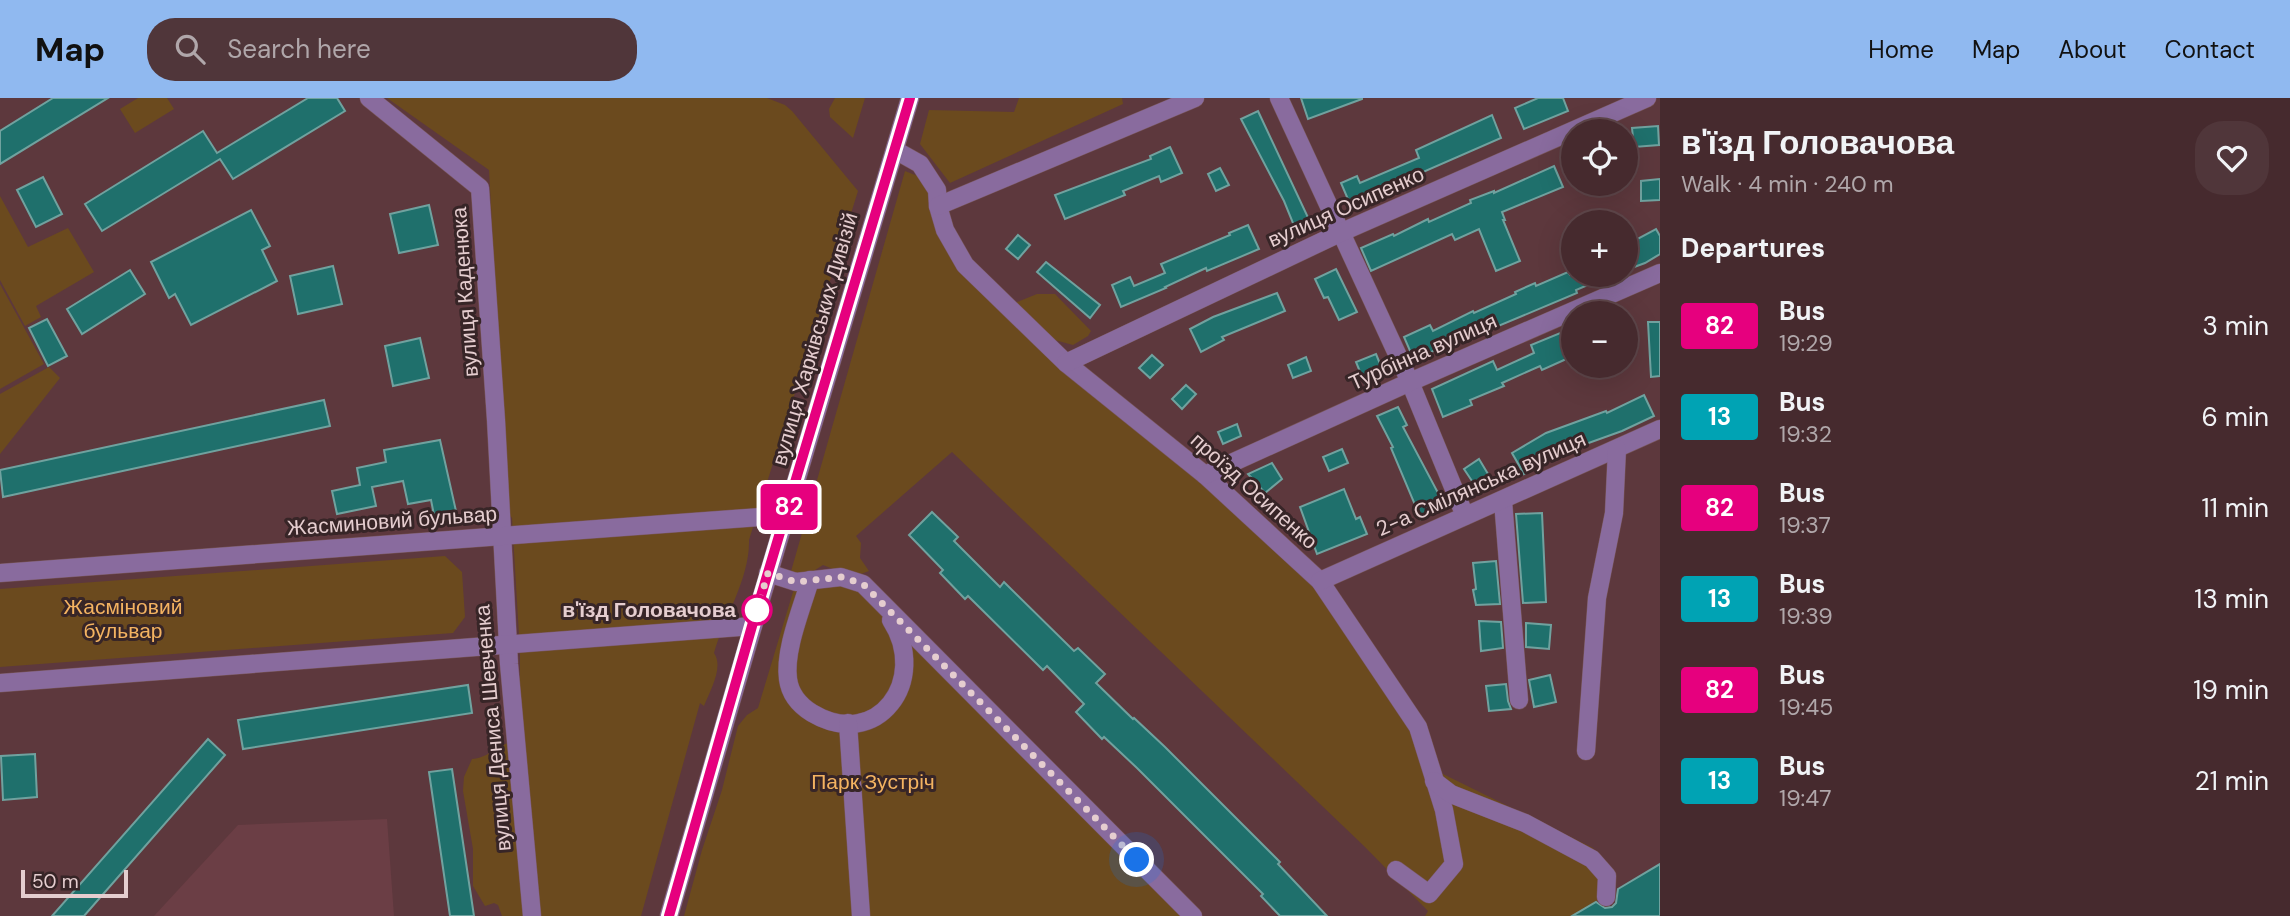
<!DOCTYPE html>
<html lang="en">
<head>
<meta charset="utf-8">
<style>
	:root { --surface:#462a2e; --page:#50363a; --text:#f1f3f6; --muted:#b0a7aa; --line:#5e464a; --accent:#90b9f0 }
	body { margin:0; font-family:"DM Sans",sans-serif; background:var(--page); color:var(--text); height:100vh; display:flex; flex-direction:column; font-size:26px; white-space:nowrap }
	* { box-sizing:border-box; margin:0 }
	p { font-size:23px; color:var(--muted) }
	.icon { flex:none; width:38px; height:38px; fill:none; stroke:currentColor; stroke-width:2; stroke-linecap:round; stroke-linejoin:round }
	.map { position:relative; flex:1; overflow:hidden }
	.drawer { display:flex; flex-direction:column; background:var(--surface); width:630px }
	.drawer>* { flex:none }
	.badge { padding:0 14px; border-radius:5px; font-size:24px; line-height:46px }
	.controls { position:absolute; left:1561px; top:21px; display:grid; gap:14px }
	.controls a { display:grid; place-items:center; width:77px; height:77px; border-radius:50%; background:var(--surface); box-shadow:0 7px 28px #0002,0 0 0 2px var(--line); font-size:35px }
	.scale { position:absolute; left:21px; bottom:18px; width:107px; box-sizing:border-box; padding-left:7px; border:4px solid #e5cdcf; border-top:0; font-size:19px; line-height:24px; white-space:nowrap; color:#e5cdcf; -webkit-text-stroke:5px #372527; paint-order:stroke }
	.you { position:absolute; width:35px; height:35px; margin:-18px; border:5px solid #fff; border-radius:50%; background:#1a73e8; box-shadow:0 0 0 10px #1a73e833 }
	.map>.badge { position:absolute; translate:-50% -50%; box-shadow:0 0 0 4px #fff }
	h2 { padding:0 21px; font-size:26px; line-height:63px }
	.round { display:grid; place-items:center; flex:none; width:74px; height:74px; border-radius:28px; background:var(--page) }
	.overview { display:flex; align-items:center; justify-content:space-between; height:119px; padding:0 21px }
	h1 { font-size:33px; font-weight:700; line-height:52px }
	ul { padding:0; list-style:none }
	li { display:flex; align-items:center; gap:21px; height:91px; padding:0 21px }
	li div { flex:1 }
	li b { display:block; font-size:26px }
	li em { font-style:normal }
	li .badge { min-width:77px; font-weight:700; text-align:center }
	header { display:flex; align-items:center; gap:42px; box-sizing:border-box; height:98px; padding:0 35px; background:var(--accent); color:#111 }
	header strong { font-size:33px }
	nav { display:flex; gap:38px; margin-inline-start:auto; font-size:24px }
	.search { width:490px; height:63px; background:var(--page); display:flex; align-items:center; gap:18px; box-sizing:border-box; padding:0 24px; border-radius:28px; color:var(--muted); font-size:26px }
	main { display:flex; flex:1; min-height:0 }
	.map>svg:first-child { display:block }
</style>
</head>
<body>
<header>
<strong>Map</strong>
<div class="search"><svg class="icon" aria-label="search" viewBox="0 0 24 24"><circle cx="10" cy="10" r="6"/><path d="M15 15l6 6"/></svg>Search here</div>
<nav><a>Home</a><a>Map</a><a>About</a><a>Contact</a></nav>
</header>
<main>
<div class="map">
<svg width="1660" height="818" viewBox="0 0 1660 818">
	<rect width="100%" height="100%" fill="#5d383d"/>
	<polygon fill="#6b3e45" points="387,721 394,818 154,818 238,727"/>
	<g fill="#6b4a1e">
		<polygon points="138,0 167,0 174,11 135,35 120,11"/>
		<path d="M387,0H767L785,7L792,13L858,93L749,442C750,480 724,519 714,555C724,569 710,593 704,608L700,605L641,818H502L498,807L494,805L485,808L473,788V751L463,693L464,679L472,661C484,660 489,655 498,649C503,646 513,644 520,641V554L512,420L508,415L489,72Z"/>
		<polygon points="835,0 865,0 853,40 830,19 829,11"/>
		<polygon points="1019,0 1122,0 1123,6 950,85 920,46 929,12 1014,14"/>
		<polygon points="905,73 925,81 949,149 1015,205 1037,196 1055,196 1091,233 1088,238 1073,247 1051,241 1311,483 1441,675 1593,750 1613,794 1572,818 1425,818 1428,813 1364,748 952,354 856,438 861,445 860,460 869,473 853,479 823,467 804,479 790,477"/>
		<polygon points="0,98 28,149 68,130 94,174 36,208 41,219 25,228 0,182"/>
		<polygon points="0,186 44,266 0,291"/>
		<polygon points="49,269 60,280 0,356 0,296"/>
		<polygon points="445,458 462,474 465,519 453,535 0,569 0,491"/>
		<polygon points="796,484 863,486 1193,818 684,818 702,752 722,692 738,628 747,617 758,610"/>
	</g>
	<g fill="#1f706c" stroke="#70a29f" stroke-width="2">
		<polygon points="53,0 108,0 0,66 0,33"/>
		<polygon points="308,0 337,0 345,13 233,81 220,61 102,133 85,106 203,33 217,55"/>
		<polygon points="1301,0 1362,0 1362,1 1308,21"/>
		<polygon points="1538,0 1563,0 1568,13 1524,31 1515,10"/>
		<polygon points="1258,13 1312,128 1297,135 1284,103 1241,21"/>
		<polygon points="1492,17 1501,40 1350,106 1341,85 1357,78 1360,85 1419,60 1416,52"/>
		<polygon points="1658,28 1659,47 1634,49 1632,30"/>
		<polygon points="1170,49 1182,75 1161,84 1159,78 1123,93 1125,97 1065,121 1055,97 1151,61 1150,58"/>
		<polygon points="1554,68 1563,89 1502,114 1505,122 1503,122 1520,163 1496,173 1479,131 1455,142 1452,136 1371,173 1361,150 1393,136 1394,138 1428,121 1429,124 1471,105 1470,102 1494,93 1494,95"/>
		<polygon points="1220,70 1229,87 1216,93 1208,76"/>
		<polygon points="43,79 62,116 36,129 17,92"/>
		<polygon points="1660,81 1660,102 1641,103 1641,83"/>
		<polygon points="429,107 438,147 399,155 390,116"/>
		<polygon points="251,112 270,148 262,152 277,183 191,227 175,196 169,200 151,164"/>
		<polygon points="1248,127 1259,151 1207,173 1206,170 1165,189 1166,190 1121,209 1112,187 1130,179 1134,188 1165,175 1161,166 1230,137 1229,135"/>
		<polygon points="1656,131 1660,138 1660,156 1645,165 1626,172 1626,147"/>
		<polygon points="1018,137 1030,147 1018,161 1006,151"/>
		<polygon points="1046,164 1100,207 1090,220 1037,174"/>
		<polygon points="333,168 342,206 298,216 290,178"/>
		<polygon points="1336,171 1357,214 1339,222 1328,199 1324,200 1315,181"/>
		<polygon points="130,172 145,196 82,236 67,211"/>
		<polygon points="1568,174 1570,177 1611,177 1576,192 1577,195 1496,229 1495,226 1458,245 1457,242 1414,262 1404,239 1430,227 1433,233 1473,213 1474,215 1516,196 1515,194 1535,185 1536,188"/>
		<polygon points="1277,195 1285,213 1222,239 1224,242 1201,254 1190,231 1213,219"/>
		<polygon points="47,221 67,258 48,268 29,230"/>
		<polygon points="1648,224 1660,224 1660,278 1651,279"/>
		<polygon points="1570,231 1573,239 1573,258 1542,272 1540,268 1502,285 1504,288 1470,302 1472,307 1443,319 1432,291 1493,263 1497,272 1534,255 1531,247"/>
		<polygon points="420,240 429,280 393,288 385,248"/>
		<polygon points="1376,256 1385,278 1365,286 1356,264"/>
		<polygon points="1152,257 1163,267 1150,280 1139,270"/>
		<polygon points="1306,259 1311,273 1293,280 1288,267"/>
		<polygon points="1186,287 1196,296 1182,311 1172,301"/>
		<polygon points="1644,297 1654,318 1622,333 1541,362 1542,365 1524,376 1512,355 1546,335 1606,313 1607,315"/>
		<polygon points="324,302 330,328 3,399 0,372"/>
		<polygon points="1398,309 1407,327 1403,329 1445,408 1421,421 1391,350 1393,349 1377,318"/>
		<polygon points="1237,326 1241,338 1223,346 1218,334"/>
		<polygon points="440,342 456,413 434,417 431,402 408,406 403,383 372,389 376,408 337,416 332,393 360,387 357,370 386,364 384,352"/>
		<polygon points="1342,351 1348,365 1329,373 1323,359"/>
		<polygon points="1479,361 1494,386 1480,395 1464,371"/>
		<polygon points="1272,365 1282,381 1265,395 1248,376"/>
		<polygon points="1344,391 1356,421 1360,419 1367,436 1317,456 1300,409"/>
		<polygon points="932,414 958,439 954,443 1000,489 1004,484 1074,553 1078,550 1105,576 1096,585 1133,621 1134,620 1165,649 1280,764 1278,766 1327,818 1280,818 1261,798 1263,796 1137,670 1104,639 1102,641 1076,614 1084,606 1047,568 1043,572 968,498 965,501 940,475 943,472 909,437"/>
		<polygon points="1542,415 1546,504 1523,505 1516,416"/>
		<polygon points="1496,463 1500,506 1476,507 1473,492 1476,491 1473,465"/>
		<polygon points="1479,523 1501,524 1503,550 1481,553"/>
		<polygon points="1526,525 1551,527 1549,551 1526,549"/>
		<polygon points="1550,577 1556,604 1534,609 1529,582"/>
		<polygon points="1506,586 1508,603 1511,611 1489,613 1486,588"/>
		<polygon points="468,587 472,615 243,651 238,622"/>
		<polygon points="208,641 225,657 84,818 52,818"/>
		<polygon points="35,656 37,699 3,702 1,658"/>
		<polygon points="452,671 474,818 450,818 429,674"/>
		<polygon points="1660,766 1660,818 1572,818 1596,804 1605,810 1612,809 1616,805 1618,791"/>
	</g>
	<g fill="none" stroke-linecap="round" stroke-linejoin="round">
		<defs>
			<g id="minor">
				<polyline points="369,0 480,90 496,322 509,566 532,818"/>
				<polyline points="1279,0 1410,284 1465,418"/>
				<polyline points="895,52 920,66 937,92 938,108 945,132 965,167 1066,265 1205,377 1320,483 1418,629 1444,712 1454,766 1429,796 1396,772"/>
				<polyline points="938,108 1195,0"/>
				<polyline points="1066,265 1342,134 1647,0"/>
				<polyline points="1205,377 1410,284 1660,175"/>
				<polyline points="1503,403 1519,602"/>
				<polyline points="0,475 787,417"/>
				<polyline points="768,475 796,484 841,479 863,486 1193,818"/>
				<path d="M810,482C802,510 784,552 788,581C790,596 799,607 812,615C877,654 930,582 891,522"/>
				<polyline points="1320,483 1660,331"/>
				<polyline points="0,585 753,528"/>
				<polyline points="848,625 861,818"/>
				<polyline points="1586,653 1597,500 1614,415 1617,351"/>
				<polyline points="1434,683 1451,696 1525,725 1592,761 1607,778 1606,799"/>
				<polyline points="669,818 753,528 910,0"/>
			</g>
		</defs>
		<use href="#minor" stroke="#78565a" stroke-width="19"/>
		<use href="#minor" stroke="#896b9e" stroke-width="18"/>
	</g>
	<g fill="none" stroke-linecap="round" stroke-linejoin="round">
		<defs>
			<polyline id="line" points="669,818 752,528 910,0"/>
		</defs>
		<use href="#line" stroke="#fff" stroke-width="16"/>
		<use href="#line" stroke="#e6007e" stroke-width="10"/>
		<polyline stroke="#e5cdcf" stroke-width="7" stroke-dasharray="0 12.6" points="757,512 768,475 796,484 841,479 863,486 1137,762"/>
	</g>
	<circle fill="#fff" stroke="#e6007e" stroke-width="3.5" cx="757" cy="512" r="14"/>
	<g text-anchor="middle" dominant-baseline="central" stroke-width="6" stroke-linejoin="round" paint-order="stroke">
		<g font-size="21" fill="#e5cdcf" stroke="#372527">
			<text transform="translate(1346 109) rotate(-24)">вулиця Осипенко</text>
			<text transform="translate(465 194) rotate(-94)">вулиця Каденюка</text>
			<text transform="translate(815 241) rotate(-74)">вулиця Харківських Дивізій</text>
			<text transform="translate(1423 254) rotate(-24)">Турбінна вулиця</text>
			<text transform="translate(1481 386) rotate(-24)">2-а Смілянська вулиця</text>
			<text transform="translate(1254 393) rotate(42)">проїзд Осипенко</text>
			<text transform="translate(392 423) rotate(-4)">Жасминовий бульвар</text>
			<text transform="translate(493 630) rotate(-95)">вулиця Дениса Шевченка</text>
		</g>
		<g font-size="21" fill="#f4b361" stroke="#372527">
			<text x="123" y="509">Жасміновий<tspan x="123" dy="24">бульвар</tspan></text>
			<text x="873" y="684">Парк Зустріч</text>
		</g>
		<g font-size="21" font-weight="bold" fill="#e5cdcf" stroke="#372527" text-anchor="end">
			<text x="736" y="512">в'їзд Головачова</text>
		</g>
	</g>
</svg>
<div class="controls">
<a><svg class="icon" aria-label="locate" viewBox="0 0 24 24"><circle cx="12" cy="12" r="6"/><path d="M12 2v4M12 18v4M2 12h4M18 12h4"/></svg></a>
<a>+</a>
<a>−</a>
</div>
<div class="scale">50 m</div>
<div class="you" style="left:1137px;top:762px"></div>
<b class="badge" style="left:789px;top:409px;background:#e6007e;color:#fff">82</b>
</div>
<section class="drawer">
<div class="overview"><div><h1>в'їзд Головачова</h1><p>Walk · 4 min · 240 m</p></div><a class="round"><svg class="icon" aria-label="heart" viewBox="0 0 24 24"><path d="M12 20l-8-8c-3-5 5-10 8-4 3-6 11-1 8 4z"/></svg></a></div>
<h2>Departures</h2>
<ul>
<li><span class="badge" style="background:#e6007e;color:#fff">82</span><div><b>Bus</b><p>19:29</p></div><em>3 min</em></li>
<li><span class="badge" style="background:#00a3b4;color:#fff">13</span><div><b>Bus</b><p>19:32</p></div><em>6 min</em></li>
<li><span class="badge" style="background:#e6007e;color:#fff">82</span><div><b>Bus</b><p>19:37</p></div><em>11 min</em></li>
<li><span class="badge" style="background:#00a3b4;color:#fff">13</span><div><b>Bus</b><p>19:39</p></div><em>13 min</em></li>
<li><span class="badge" style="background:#e6007e;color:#fff">82</span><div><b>Bus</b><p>19:45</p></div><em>19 min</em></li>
<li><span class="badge" style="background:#00a3b4;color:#fff">13</span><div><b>Bus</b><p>19:47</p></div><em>21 min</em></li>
</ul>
</section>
</main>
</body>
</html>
